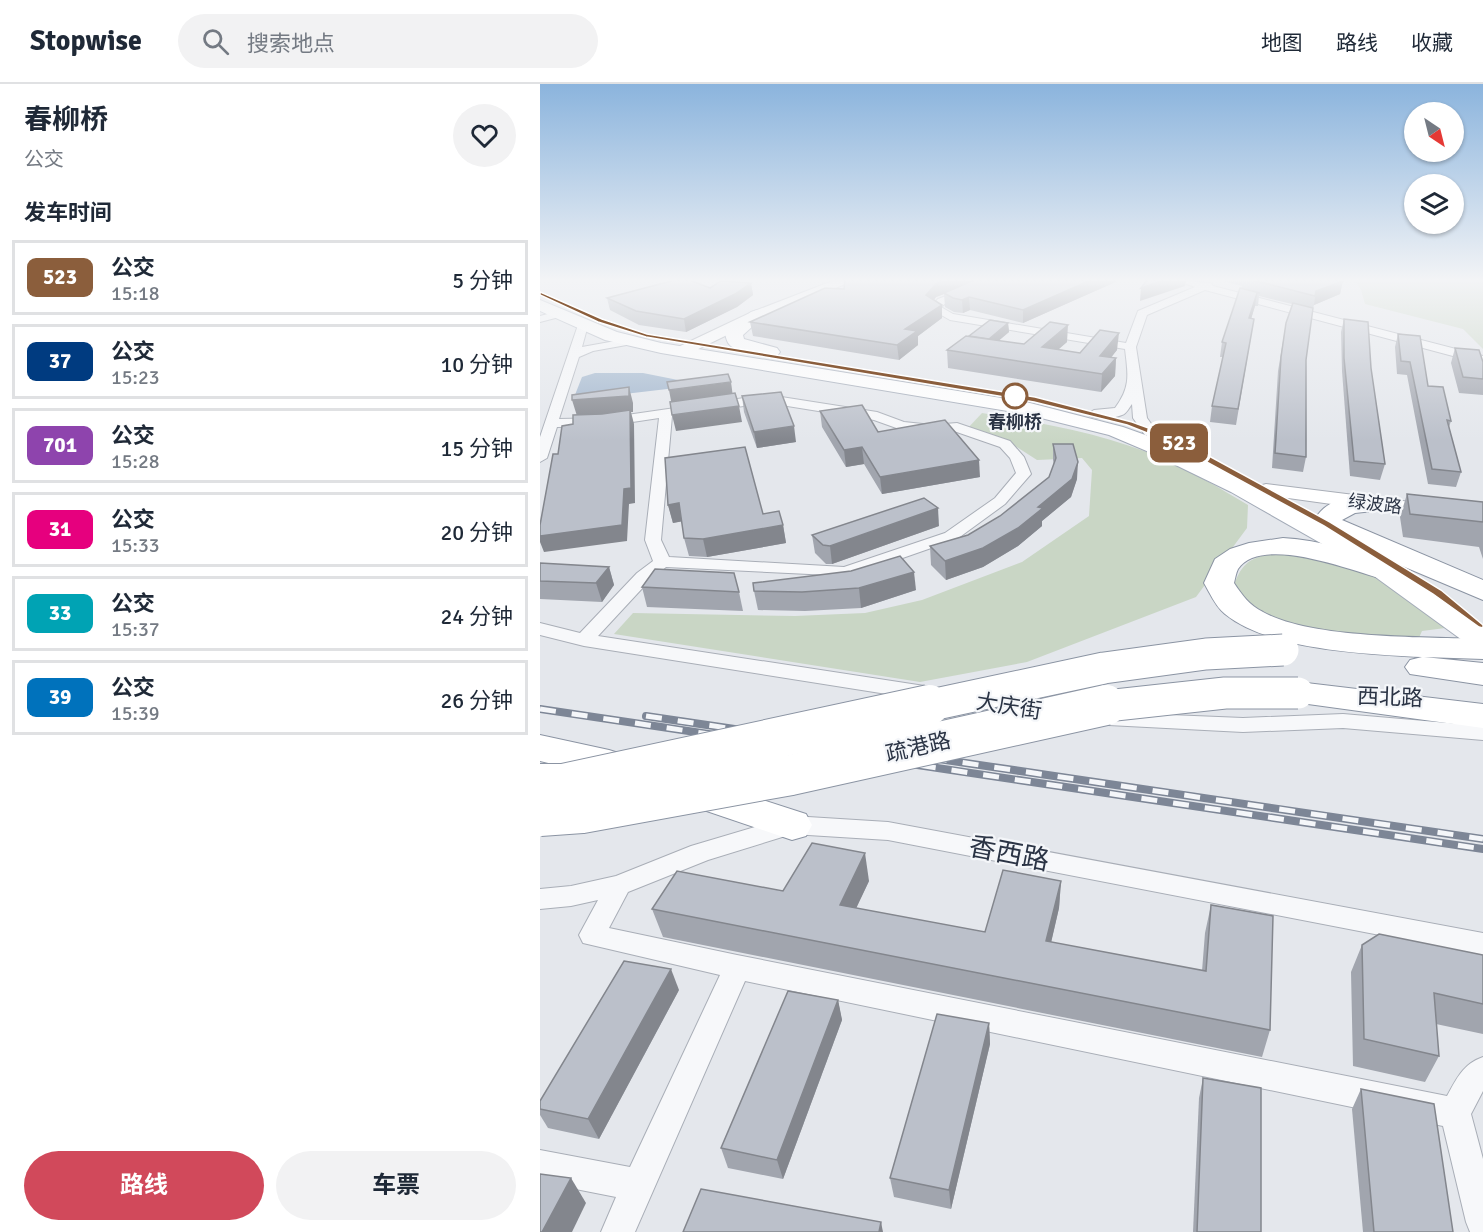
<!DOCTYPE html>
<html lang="zh">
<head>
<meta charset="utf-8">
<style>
	:root { --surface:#fff; --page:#f2f2f3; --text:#1f2937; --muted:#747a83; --line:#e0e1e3; --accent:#d1495b }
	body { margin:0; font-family:Signika,"Noto Sans SC",sans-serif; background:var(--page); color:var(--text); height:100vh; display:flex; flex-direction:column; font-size:22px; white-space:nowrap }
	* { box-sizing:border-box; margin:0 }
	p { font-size:20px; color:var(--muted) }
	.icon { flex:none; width:33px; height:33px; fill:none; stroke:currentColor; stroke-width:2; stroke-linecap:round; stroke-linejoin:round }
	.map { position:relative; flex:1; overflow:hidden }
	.details { display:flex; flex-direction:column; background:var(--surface); width:540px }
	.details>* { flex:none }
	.badge { padding:0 12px; border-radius:9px; font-size:21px; line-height:39px }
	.needle { width:39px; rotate:145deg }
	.controls { position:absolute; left:864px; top:18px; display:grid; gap:12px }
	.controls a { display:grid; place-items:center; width:60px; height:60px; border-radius:50%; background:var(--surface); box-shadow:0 2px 4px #0004; font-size:30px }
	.map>.badge { position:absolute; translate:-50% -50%; box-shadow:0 0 0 3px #fff }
	h2 { padding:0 24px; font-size:22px; line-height:54px }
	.round { display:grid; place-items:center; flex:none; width:63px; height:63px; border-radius:32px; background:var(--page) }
	.headline { display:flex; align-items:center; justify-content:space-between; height:102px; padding:0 24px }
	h1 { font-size:28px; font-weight:700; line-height:45px }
	.button { display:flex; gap:12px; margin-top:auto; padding:12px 24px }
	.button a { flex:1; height:69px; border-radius:36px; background:var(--accent); color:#fff; font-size:24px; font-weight:700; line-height:69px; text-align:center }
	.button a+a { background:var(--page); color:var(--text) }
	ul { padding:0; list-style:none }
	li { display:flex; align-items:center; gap:18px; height:75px; margin:0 12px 9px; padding:0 12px; border:3px solid var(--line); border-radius:0px }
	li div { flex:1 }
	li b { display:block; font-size:22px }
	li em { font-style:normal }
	li .badge { min-width:66px; font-weight:700; text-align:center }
	header { display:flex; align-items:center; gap:36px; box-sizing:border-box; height:84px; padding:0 30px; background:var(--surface); border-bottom:2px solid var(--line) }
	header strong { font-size:28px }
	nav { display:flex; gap:33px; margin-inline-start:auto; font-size:21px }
	.search { width:420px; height:54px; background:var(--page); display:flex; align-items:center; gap:15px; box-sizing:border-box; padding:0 21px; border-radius:33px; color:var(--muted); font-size:22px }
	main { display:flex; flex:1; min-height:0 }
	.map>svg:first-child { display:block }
</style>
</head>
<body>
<header>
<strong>Stopwise</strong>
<div class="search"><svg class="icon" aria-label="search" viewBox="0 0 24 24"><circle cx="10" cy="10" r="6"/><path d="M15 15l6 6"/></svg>搜索地点</div>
<nav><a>地图</a><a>路线</a><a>收藏</a></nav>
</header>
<main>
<section class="details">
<div class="headline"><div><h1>春柳桥</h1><p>公交</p></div><a class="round"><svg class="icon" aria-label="heart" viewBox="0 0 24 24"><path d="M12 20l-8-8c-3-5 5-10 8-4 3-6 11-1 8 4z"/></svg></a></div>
<h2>发车时间</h2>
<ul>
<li><span class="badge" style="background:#8b5e3c;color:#fff">523</span><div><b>公交</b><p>15:18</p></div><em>5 分钟</em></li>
<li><span class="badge" style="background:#003b80;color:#fff">37</span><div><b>公交</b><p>15:23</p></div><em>10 分钟</em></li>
<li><span class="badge" style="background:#8e44ad;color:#fff">701</span><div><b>公交</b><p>15:28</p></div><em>15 分钟</em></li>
<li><span class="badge" style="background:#e6007e;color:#fff">31</span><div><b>公交</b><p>15:33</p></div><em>20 分钟</em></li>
<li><span class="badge" style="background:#00a3b4;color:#fff">33</span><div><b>公交</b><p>15:37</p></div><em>24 分钟</em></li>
<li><span class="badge" style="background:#0072bc;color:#fff">39</span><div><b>公交</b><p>15:39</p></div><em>26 分钟</em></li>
</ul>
<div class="button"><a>路线</a><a>车票</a></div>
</section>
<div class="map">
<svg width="943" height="1148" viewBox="0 0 943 1148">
	<rect width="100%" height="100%" fill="#e4e7ec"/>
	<g fill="#c9d6c5">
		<polygon points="815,196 943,196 943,265 923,245 825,220 821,206"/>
		<path d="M442,329C503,339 567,350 624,375C653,388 681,405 708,421L707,444L656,513L487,578L380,598L74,550L93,529L255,532L325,529L382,516L482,478L549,432L552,386L542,374L497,376L463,354L427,345Z"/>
		<path d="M737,468L769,469L840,494L913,543L882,547L878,556C833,550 779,549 736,535C720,529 704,514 694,501C703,476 712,474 737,468Z"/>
	</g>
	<polygon fill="#9fb4cc" points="55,289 103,289 148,298 153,302 33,316 42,293"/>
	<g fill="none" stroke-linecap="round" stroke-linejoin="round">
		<defs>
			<g id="street">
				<path d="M448,196H463L406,219L401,223L413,230L586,259L598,227L655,203L635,196L671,199L673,202L943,272V280L665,206L607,231L596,263L607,334L617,348L610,352L605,351L593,334L592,320C589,324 586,330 582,331C573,335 554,336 547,330L554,326L575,324C591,303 588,290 585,265L410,236L389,224L398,215Z"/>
				<polygon points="19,227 24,230 23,232 0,238 0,232"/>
				<path d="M43,238L48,241L42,263L92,254L98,257L92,260L53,267L39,273L19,335L66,334L218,312H235L337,328L364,338L392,341L417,339L470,357L484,373L491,390L465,420L417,455L311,492L126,483L109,497L58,552L391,603L398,605L401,610L398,615L391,617L44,562L0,551V539L40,549L97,489L113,477L105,456L119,334L66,342L17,343L7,374L0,378V353L38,241ZM218,320H235L334,336L362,346L392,349L411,346L460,363L470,374L476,389L455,414L405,449L304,483L129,473L121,456L132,332Z"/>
				<polygon points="556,628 703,634 803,630 943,642 943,656 803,644 703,648 549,640 545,635 549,630"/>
				<path d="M252,732L348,738L943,849V871L348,756L252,750L168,776L88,808L69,844L197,871L907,1012C917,994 923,980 943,973V1007L931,1030L943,1075V1148H930L926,1138L903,1042L205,897L95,1148H61L76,1113L0,1098V1066L90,1083L180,891L43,859L39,851L58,816L31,822L0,825V805L31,802L76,792L151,762Z"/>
			</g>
			<g id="secondary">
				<polygon points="295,196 315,196 222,234 148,270 142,272 134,267 136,264 212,228"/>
				<polygon points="726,400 943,427 943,441 719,410 716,406 719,402"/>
			</g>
			<g id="primary">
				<polygon points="0,216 77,248 121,259 486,318 583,343 625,358 707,398 816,459 852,480 943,544 943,567 933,564 834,492 798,469 691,408 609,368 569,351 485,330 121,269 65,256 0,227"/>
				<path d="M217,226L225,231L203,251L204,255L237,264L240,268L237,272C227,274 195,269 189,260C187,258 186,253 185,250L188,246L211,228Z"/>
			</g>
			<g id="highway">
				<path d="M833,412L842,414L846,420L842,426L815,429L802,436L943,496V516L777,446L773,440C782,415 809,413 833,412Z"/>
				<path d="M743,454C781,456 817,468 853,480L858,486L853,492L843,495C812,487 722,450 698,485C696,489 695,495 694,499C702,511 709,521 723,528C771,555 886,553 943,555V575L884,573L943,579V601L870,590L865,583L870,576L882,573C826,570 729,566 685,530C675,522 670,509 664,499L675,475L690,465L709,459Z"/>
				<polygon points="758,598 943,620 943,644 746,617 741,609 746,601"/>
				<polygon points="0,651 69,666 104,677 110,686 104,695 91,699 0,677"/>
				<polygon points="154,694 266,730 272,741 266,752 252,756 140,718 135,708 140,698"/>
			</g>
		</defs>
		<use href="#street" stroke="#a9aeb7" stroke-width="2"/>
		<use href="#secondary" stroke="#a9aeb7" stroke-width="2"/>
		<use href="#primary" stroke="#a3abb8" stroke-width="2"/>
		<use href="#highway" stroke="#8b94a3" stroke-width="2"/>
		<use href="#street" fill="#f7f8fa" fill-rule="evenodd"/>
		<use href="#secondary" fill="#fff" fill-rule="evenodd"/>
		<use href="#primary" fill="#fff" fill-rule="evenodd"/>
		<use href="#highway" fill="#fff" fill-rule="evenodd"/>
		<defs>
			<g id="rail">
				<polyline points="0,625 943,765"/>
				<polyline points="106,632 943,755"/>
			</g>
		</defs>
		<use href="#rail" stroke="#7d8696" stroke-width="8"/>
		<use href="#rail" stroke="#f4f6f9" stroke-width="5" stroke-dasharray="16" stroke-linecap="butt"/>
		<defs>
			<g id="highway-bridge-far1">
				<polyline points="382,623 564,584 666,570 743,566"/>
				<polyline points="557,623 685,609 758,609"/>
			</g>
			<g id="highway-bridge">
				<polyline points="0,700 23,700 389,621"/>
				<polyline points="0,732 42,729 251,691 566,621"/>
			</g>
		</defs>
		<use href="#highway-bridge-far1" stroke="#8b94a3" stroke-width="33" stroke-linecap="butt"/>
		<use href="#highway-bridge" stroke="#8b94a3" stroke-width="42" stroke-linecap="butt"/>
		<use href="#highway-bridge-far1" stroke="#fff" stroke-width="31"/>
		<use href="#highway-bridge" stroke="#fff" stroke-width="40"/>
	</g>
	<g fill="#a1a5ae">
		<polygon points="580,196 483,239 430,226 423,229 414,228 405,223 404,210 396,213 394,216 402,234 378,252 378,261 359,276 213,252 210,238 304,205"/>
		<polygon points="679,196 803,197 800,210 774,221 773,225 766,276 766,373 763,388 732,384 738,287 746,239 752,220 719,212 718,222 715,222 711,235 714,235 696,341 670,338 672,322 683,273 680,273 682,258 702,202"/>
		<polygon points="211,199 213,211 197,223 146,248 99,241 70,226 67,214 170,204"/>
		<polygon points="804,235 831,284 845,380 840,396 810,392 802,287 801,248"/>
		<polygon points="468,239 469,248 458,257 484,260 527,258 518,265 540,269 577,266 571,273 576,274 575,292 561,308 408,284 407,266 429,252"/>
		<polygon points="858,250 888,302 911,337 909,343 921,388 916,403 888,400 867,291 857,290 855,263"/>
		<polygon points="915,264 943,278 943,311 919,309 911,279"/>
		<polygon points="202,312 256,358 217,364 204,328"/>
		<polygon points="280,327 338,348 440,393 342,410 324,380 306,383 282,343"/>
		<polygon points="513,360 537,395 531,413 502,437 502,442 478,462 443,483 406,496 391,481 390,462 428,451 460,432 509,393 514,381 513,376"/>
		<polygon points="867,410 943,418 943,475 939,463 863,453 860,433"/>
		<polygon points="128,421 223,430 243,441 246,459 167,473 149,472 144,454 142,437 133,439"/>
		<polygon points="399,442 292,480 286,480 275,469 272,451"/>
		<polygon points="0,479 69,483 74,501 62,518 0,515"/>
		<polygon points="311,487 376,506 321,524 265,527 218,526 214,507"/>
		<polygon points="102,503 199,508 203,527 107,523"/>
		<polygon points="329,797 316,824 445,848 521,797 519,824 511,858 662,887 665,849 671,821 730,946 722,973 123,853 112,825"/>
		<polygon points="822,861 943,871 943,950 896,940 899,972 885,998 813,982 811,888"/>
		<polygon points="139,906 59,1055 8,1044 0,1031 0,1017"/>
		<polygon points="298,916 302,936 243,1095 188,1084 181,1064"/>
		<polygon points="449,939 450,960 411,1125 354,1113 350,1094"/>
		<polygon points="663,994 721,1148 653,1148 659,1014"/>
		<polygon points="821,1005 913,1148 823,1148 812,1025"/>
	</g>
	<g fill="#83868d">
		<polygon points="407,196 441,196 396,213 387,224 386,211 396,200"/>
		<polygon points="551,196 580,196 483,239 483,226"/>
		<polygon points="624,196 646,196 645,202 600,217 601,204"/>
		<polygon points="803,197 800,210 774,221 776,207"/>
		<polygon points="211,199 213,211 197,223 146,248 144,235"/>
		<polygon points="717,209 715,222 707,248 709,234"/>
		<polygon points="429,213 430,226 423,229 422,216"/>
		<polygon points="402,221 402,234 378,252 378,261 359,276 357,261 365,245"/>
		<polygon points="468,239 469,248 449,265 449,255"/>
		<polygon points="528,241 527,258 502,280 502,263"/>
		<polygon points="579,249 577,266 559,289 560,272"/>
		<polygon points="576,274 575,292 561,308 562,290"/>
		<polygon points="191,298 193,313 132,322 129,306"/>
		<polygon points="89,303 93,319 93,328 91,328 94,340 95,419 89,420 87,457 4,468 0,458 0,452 37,332 32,316"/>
		<polygon points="199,322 202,338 136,347 132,331"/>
		<polygon points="254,342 256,358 217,364 214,348"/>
		<polygon points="322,363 324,380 306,383 304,366"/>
		<polygon points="439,376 440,393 342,410 340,393"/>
		<polygon points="538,378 537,395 531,413 502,437 502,442 478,462 443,483 406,496 405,477 498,423"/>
		<polygon points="139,419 144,437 133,439 128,421"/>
		<polygon points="398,424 399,442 292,480 290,462"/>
		<polygon points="243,441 246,459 167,473 163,455"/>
		<polygon points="69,483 74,501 62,518 56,499"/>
		<polygon points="374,488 376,506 321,524 319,504"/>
		<polygon points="325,769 329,797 305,848 300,821"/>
		<polygon points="521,797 519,824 505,885 506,857"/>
		<polygon points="131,885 139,906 59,1055 48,1035"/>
		<polygon points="298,916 302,936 243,1095 237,1076"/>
		<polygon points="449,939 450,960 411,1125 409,1106"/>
		<polygon points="31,1094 46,1119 32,1148 2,1148"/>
		<polygon points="341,1138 343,1148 339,1148"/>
	</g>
	<g fill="#bbc0ca" stroke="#83868d" stroke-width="1.5">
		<polygon points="135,196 149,196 170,204 181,197 211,199 195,210 144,235 96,227 67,214"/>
		<polygon points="305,196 407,196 396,200 386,211 402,221 365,245 377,247 357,261 210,238 285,204 304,205"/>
		<polygon points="434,196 551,196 483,226 429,213 422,216 413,214 404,209"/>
		<polygon points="607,196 624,196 601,204"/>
		<polygon points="712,196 800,196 803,197 776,207 775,212"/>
		<polygon points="700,204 720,209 717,209 709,234 714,235 698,325 672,322 686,259 682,258"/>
		<polygon points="753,219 773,224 766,276 766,373 735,369 741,273 746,239"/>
		<polygon points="804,235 828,238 831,284 845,380 814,377 804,274"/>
		<polygon points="450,236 468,239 449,255 429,252"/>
		<polygon points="510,238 528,241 502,263 540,269 560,246 579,249 560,272 576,274 562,290 407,266 426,252 484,260"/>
		<polygon points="858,250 880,252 888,302 903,303 911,337 907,336 921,388 892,385 870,278 861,277"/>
		<polygon points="915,264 939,266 943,278 943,295 923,293"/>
		<polygon points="188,290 191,298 129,306 127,298"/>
		<polygon points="89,303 89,312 32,316 32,311"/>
		<polygon points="241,308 254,342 214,348 202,312"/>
		<polygon points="195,309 199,322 132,331 130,318"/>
		<polygon points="322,321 338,348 405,336 439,376 340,393 322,363 304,366 280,327"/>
		<polygon points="90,326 91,404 84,405 82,441 0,452 0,441 13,370 18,370 22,342 33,340 33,331 62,330"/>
		<polygon points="513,360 533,360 538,378 532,395 498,423 503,424 478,444 443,464 405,477 390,462 428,451 460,432 509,393 516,374"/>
		<polygon points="205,363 223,430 239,427 243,441 163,455 144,454 139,419 128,421 125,374"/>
		<polygon points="867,410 943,418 943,438 870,430"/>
		<polygon points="384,414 398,424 290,462 283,461 272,451"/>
		<polygon points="360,472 374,488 319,504 262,508 214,507 213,499 311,487"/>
		<polygon points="0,479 69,483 56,499 0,497"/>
		<polygon points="115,485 194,489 199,508 102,503"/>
		<polygon points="272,759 325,769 300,821 445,848 463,786 521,797 506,857 666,887 671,821 733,832 730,946 112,825 137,787 243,807"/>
		<polygon points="839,850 943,871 943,920 894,909 899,972 824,955 822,861"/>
		<polygon points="84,877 131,885 48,1035 0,1025 0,1017"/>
		<polygon points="248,907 298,916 237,1076 181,1064"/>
		<polygon points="397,930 449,939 409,1106 350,1094"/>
		<polygon points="663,994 721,1004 721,1148 657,1148"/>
		<polygon points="821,1005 894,1020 913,1148 834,1148"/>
		<polygon points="0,1090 31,1094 2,1148 0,1148"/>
		<polygon points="161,1105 341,1138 339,1148 143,1148"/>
	</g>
	<linearGradient id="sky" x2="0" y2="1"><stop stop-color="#8bb4dd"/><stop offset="0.55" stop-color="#f3f4f6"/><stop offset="1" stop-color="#f3f4f6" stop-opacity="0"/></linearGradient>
	<rect width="943" height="357" fill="url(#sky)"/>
	<polygon fill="#8b5e3c" stroke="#fff" stroke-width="1.5" points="0,208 62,235 107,250 495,313 592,338 636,354 790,438 901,506 943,541 943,544 939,543 893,510 784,442 630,358 587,341 494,318 106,253 58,238 0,211"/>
	<circle fill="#fff" stroke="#8b5e3c" stroke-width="3" cx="475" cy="312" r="12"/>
	<g text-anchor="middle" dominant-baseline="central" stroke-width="4.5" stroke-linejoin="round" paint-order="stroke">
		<g font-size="18" font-weight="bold" fill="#2b3445" stroke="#f4f6f9">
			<text x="475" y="338">春柳桥</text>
		</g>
		<g font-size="18" fill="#2b3445" stroke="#f4f6f9">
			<text transform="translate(835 420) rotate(7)">绿波路</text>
		</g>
		<g font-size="22" fill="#2b3445" stroke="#f4f6f9">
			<text transform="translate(850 613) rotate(2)">西北路</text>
			<text transform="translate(469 622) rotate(9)">大庆街</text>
			<text transform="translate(378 663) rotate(-13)">疏港路</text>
		</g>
		<g font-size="27" fill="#2b3445" stroke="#f4f6f9">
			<text transform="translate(469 770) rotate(11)">香西路</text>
		</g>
	</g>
</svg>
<div class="controls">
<a><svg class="needle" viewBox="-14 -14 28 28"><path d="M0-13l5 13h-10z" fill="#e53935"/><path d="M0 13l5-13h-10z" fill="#747a83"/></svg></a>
<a><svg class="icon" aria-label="layers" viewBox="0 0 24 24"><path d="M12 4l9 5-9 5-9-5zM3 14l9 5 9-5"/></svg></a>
</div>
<b class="badge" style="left:639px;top:359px;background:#8b5e3c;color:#fff">523</b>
</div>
</main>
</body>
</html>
